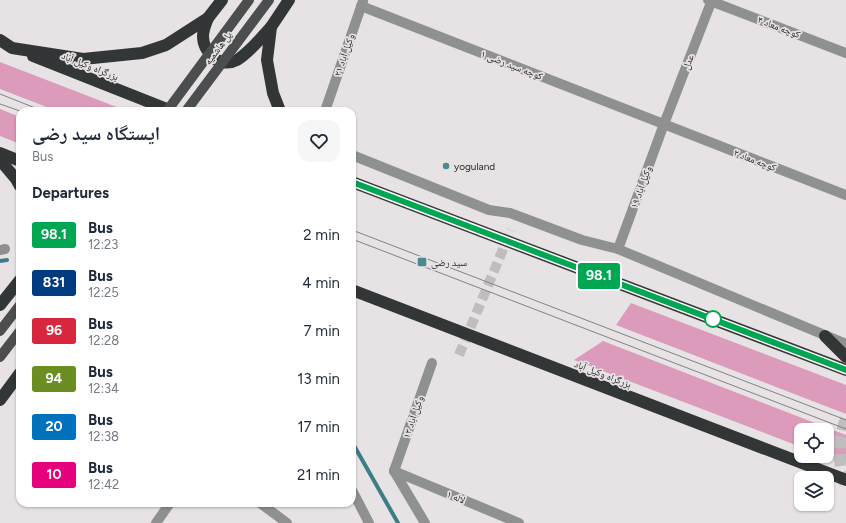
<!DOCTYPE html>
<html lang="en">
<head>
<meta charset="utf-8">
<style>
	:root { --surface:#fff; --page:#f6f6f7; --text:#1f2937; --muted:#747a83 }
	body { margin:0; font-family:Figtree,"Noto Naskh Arabic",sans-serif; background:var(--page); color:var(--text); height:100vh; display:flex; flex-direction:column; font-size:15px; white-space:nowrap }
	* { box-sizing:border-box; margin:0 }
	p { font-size:13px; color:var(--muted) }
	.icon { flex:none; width:22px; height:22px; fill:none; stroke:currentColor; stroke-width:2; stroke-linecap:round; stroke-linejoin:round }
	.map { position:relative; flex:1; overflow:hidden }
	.panel { position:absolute; left:16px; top:107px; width:340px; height:400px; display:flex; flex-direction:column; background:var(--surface); border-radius:12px; box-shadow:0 1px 3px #0004 }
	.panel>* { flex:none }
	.badge { padding:0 8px; border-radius:3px; font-size:14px; line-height:26px }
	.controls { position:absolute; left:794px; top:423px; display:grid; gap:8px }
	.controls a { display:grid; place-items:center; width:40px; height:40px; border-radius:8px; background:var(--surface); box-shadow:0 1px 3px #0004; font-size:20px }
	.map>.badge { position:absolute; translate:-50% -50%; box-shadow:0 0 0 2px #fff }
	h2 { padding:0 16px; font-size:15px; line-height:36px }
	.round { display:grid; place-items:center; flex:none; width:42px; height:42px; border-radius:12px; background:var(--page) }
	.overview { display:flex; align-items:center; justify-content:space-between; height:68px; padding:0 16px }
	h1 { font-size:19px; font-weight:700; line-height:30px }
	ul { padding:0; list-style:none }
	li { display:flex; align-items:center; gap:12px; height:48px; padding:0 16px }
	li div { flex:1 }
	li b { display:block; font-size:15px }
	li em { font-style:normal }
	li .badge { min-width:44px; font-weight:700; text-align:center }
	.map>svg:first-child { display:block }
</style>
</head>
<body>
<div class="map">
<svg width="846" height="523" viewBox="0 0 846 523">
	<rect width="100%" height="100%" fill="#e7e3e5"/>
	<g fill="#dc9bba">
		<polygon points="0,62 127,111 57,111 0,89"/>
		<polygon points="0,109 20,117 20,144 0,136"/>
		<polygon points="631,303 846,385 846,414 616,325"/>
		<polygon points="603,341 846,435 846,464 825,456 827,456 827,430 801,430 801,447 574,360"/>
	</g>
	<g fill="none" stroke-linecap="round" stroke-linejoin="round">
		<g stroke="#3d7d86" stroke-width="4">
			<polyline points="0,261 7,260"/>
			<polyline points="352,442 398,523"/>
		</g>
		<polyline stroke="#c0bdbf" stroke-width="10" stroke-dasharray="10 5" stroke-linecap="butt" points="459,355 511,230"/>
		<path stroke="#c0bdbf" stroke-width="12" stroke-dasharray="12 6" stroke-linecap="butt" d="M846,419C838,440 837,463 846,485"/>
		<g stroke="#8f9191" stroke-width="10">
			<polyline points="708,0 846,53"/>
			<polyline points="361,6 846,195"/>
			<polyline points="325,111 363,1"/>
			<polyline points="352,155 489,210 510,213 582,240 618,249 846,344"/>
			<polyline points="618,249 664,124 712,0"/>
			<polyline points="0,250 5,249"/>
			<polyline points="394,471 519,523"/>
			<polyline points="394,471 432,363"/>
			<polyline points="394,471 425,523"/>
			<polyline points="352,490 369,523"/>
			<polyline points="260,503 287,523"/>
			<polyline points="156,523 170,503"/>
		</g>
		<g stroke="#4b4d4e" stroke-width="10">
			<polyline points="0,331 20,305"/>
			<polyline points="0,357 20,331"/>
		</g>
		<g stroke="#333637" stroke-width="12">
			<path d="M208,18C206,23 203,30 203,36C203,53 220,69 237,60C250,52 261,38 271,27"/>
			<polyline points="0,40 12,48 83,59 142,53 166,45 208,18 222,0"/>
			<polyline points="33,56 172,111"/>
			<polyline points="280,111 273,93 267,60 271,27 289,0"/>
			<polyline points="0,153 20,161"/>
			<polyline points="0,160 16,179 20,186"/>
			<polyline points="352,182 846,370"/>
			<polyline points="352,290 846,480"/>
			<polyline points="0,305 20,280"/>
			<polyline points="825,336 846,357"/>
			<polyline points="0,400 20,373"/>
		</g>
		<g stroke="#848182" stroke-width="1">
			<polyline points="0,94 43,111"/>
			<polyline points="0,104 20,111"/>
			<polyline points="352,230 846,420"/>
			<polyline points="352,239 846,429"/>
		</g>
		<g stroke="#4b4d4e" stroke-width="10">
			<polyline points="167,111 249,0"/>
			<polyline points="186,111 269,0"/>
		</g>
	</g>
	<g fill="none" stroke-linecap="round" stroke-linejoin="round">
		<defs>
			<polyline id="line" points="352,182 846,370"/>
		</defs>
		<use href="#line" stroke="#fff" stroke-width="9"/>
		<use href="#line" stroke="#00a651" stroke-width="6"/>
	</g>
	<g fill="#448b94" stroke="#e7e3e5" stroke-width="1.5">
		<circle cx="446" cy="166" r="4"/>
		<rect x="417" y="257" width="10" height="10" rx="2"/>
	</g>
	<circle fill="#fff" stroke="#00a651" stroke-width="2" cx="713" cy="319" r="8"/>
	<g text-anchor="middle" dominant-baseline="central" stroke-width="3.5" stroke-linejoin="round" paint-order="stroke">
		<g font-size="10" fill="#262525" stroke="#e7e3e5">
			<text transform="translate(779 27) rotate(21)">کوچه معاد ۴</text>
			<text transform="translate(218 48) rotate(-53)">پل هاشمیه</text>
			<text transform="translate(344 55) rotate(-71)">۲۱ وکیل آباد</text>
			<text transform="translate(688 62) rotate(-69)">عدل</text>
			<text transform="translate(512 65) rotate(21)">کوچه سید رضی ۱</text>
			<text transform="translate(90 66) rotate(22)">بزرگراه وکیل آباد</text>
			<text transform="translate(755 160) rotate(21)">کوچه معاد ۲</text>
			<text transform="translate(641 187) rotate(-70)">۱۹ وکیل آباد</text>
			<text transform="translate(603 374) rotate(21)">بزرگراه وکیل آباد</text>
			<text transform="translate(413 417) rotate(-71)">۱۲ وکیل آباد</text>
			<text transform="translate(456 497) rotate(22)">لاله ۱</text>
		</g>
		<g font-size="10" fill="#262525" stroke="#e7e3e5" text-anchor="start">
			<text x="454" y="166">yoguland</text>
			<text x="431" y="262">سید رضی</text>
		</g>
	</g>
</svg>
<div class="controls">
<a><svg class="icon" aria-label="locate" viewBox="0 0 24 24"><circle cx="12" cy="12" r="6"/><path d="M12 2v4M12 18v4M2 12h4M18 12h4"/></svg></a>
<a><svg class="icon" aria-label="layers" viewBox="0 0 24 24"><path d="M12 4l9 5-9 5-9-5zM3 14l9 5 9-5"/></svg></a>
</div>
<b class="badge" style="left:599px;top:276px;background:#00a651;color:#fff">98.1</b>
<section class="panel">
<div class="overview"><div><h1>ایستگاه سید رضی</h1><p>Bus</p></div><a class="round"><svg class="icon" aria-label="heart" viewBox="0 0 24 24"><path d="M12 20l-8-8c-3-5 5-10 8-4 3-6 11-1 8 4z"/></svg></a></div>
<h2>Departures</h2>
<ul>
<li><span class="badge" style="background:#00a651;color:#fff">98.1</span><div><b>Bus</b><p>12:23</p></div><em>2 min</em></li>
<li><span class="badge" style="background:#003b80;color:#fff">831</span><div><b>Bus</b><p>12:25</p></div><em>4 min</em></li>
<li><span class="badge" style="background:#d7263d;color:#fff">96</span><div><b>Bus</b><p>12:28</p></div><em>7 min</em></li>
<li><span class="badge" style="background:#6b8e23;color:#fff">94</span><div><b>Bus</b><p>12:34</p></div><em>13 min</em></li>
<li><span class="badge" style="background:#0072bc;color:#fff">20</span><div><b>Bus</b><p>12:38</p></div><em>17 min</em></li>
<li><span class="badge" style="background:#e6007e;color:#fff">10</span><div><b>Bus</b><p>12:42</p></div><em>21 min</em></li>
</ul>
</section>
</div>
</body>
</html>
